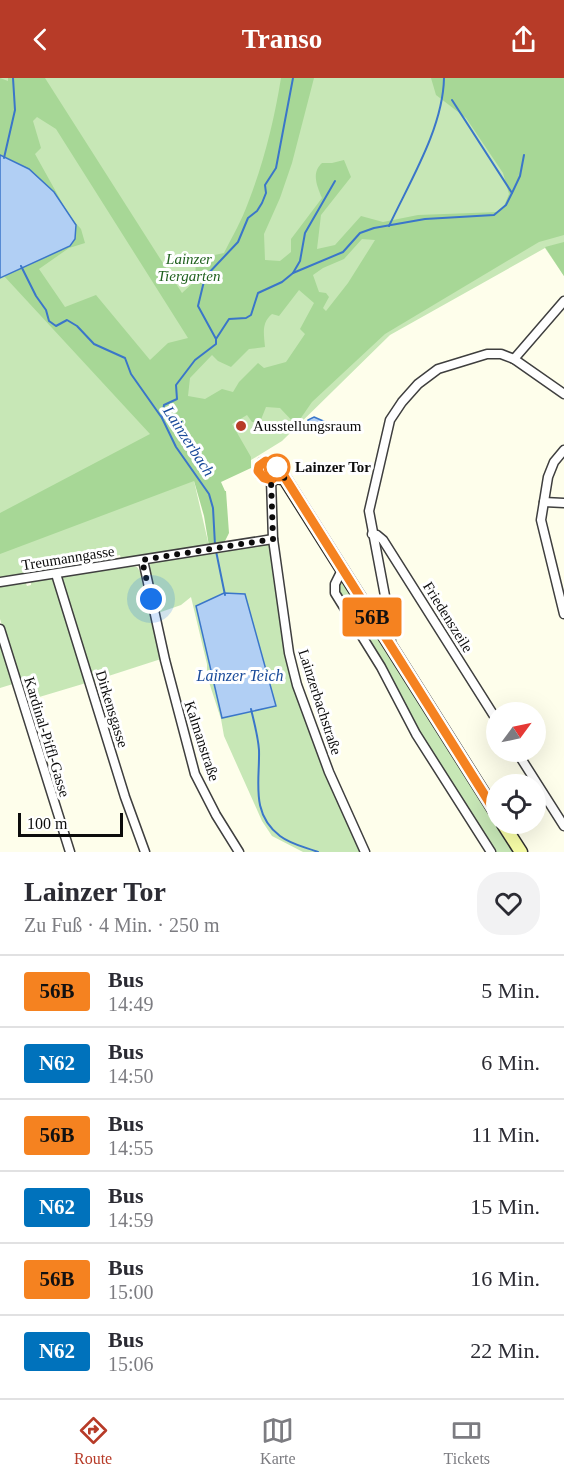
<!DOCTYPE html>
<html lang="de">
<head>
<meta charset="utf-8">
<style>
	:root { --surface:#fff; --page:#f2f2f3; --text:#2b2b33; --muted:#7c7c81; --line:#e1e1e2; --accent:#b73b28 }
	body { margin:0; font-family:Georgia,serif; background:var(--page); color:var(--text); height:100vh; display:flex; flex-direction:column; font-size:22px; white-space:nowrap }
	* { box-sizing:border-box; margin:0 }
	p { font-size:20px; color:var(--muted) }
	.icon { flex:none; width:33px; height:33px; fill:none; stroke:currentColor; stroke-width:2; stroke-linecap:round; stroke-linejoin:round }
	.map { position:relative; height:774px; overflow:hidden }
	.side { display:flex; flex-direction:column; background:var(--surface); flex:1 }
	.side>* { flex:none }
	.badge { padding:0 12px; border-radius:4px; font-size:21px; line-height:39px }
	.needle { width:39px; rotate:57deg }
	.buttons { position:absolute; left:486px; top:624px; display:grid; gap:12px }
	.buttons a { display:grid; place-items:center; width:60px; height:60px; border-radius:50%; background:var(--surface); box-shadow:0 6px 24px #0002; font-size:30px }
	.scale { position:absolute; left:18px; bottom:15px; width:105px; box-sizing:border-box; padding-left:6px; border:3px solid #0c0c0c; border-top:0; font-size:16px; line-height:21px; white-space:nowrap; color:#0c0c0c; -webkit-text-stroke:4px #fff; paint-order:stroke }
	.you { position:absolute; width:30px; height:30px; margin:-15px; border:4px solid #fff; border-radius:50%; background:#1a73e8; box-shadow:0 0 0 9px #1a73e833 }
	.map>.badge { position:absolute; translate:-50% -50%; box-shadow:0 0 0 3px #fff }
	.round { display:grid; place-items:center; flex:none; width:63px; height:63px; border-radius:24px; background:var(--page) }
	.headline { display:flex; align-items:center; justify-content:space-between; height:102px; padding:0 24px }
	h1 { font-size:28px; font-weight:800; line-height:45px }
	ul { padding:0; list-style:none }
	li { display:flex; align-items:center; gap:18px; height:72px; padding:0 24px; border-top:2px solid var(--line) }
	li div { flex:1 }
	li b { display:block; font-size:22px }
	li em { font-style:normal }
	li .badge { min-width:66px; font-weight:700; text-align:center }
	header { display:flex; justify-content:space-between; align-items:center; height:78px; padding:0 24px; background:var(--accent); color:#fff; font-size:27px; font-weight:800 }
	.menu { display:flex; justify-content:space-around; align-items:center; height:84px; border-top:2px solid var(--line); background:var(--surface); font-size:16px; color:var(--muted) }
	.menu a { display:grid; justify-items:center; gap:3px }
	.menu .on { color:var(--accent) }
	.map>svg:first-child { display:block }
</style>
</head>
<body>
<header><svg class="icon" aria-label="back" viewBox="0 0 24 24"><path d="M15 5l-7 7 7 7"/></svg>Transo<svg class="icon" aria-label="share" viewBox="0 0 24 24"><path d="M12 15V3M7 8l5-5 5 5M5 13v7h14v-7"/></svg></header>
<div class="map">
<svg width="564" height="774" viewBox="0 0 564 774">
	<rect width="100%" height="100%" fill="#fefeeb"/>
	<g fill="#c7e7b6" fill-rule="evenodd">
		<polygon points="0,0 564,0 564,198 545,170 390,257 282,363 251,382 194,403 209,468 121,481 120,477 115,478 115,482 0,499"/>
		<path d="M268,466L272,470L284,559L362,774H303L272,758L262,743L224,658L221,641L207,598V586L191,519L181,527L158,535L147,490L152,484L225,474V472ZM196,528L276,628L222,640Z"/>
		<polygon points="131,488 137,489 141,495 161,581 93,603 61,502 64,498"/>
		<polygon points="51,500 54,502 86,605 26,623 0,541 0,507 25,503 27,508 31,507 31,503"/>
		<polygon points="342,505 345,506 372,549 370,551 373,555 375,555 514,774 494,774 417,652 337,513 338,508"/>
		<polygon points="0,564 13,606 0,610"/>
	</g>
	<g fill="#a7d796" fill-rule="evenodd">
		<path d="M0,0L8,3V0H45L182,215L195,203L196,181L224,175C232,159 242,142 248,125C264,84 274,43 281,0H314L292,85L280,120L264,156L265,182L280,183L291,174V161L322,120C317,108 311,95 322,85H332L344,82L351,99L321,137L317,171L335,167L361,138L383,144L418,137L498,134L504,128L509,116L503,95L466,40L436,17L431,0H564V157L539,164L385,256L312,324L296,347L280,330L266,329L260,344H252L247,337L232,346L251,379V390L221,404L225,413H226L229,455L224,465L209,468L204,438L194,403L0,476V435L150,356L4,198L70,168L76,147L54,114L29,91L0,77ZM37,39L56,51L188,260L168,265L150,282L96,217L65,229L39,191L69,170L85,165L81,151L70,139L35,76L41,70L33,43ZM362,161L375,162L348,205L326,233L323,230L329,219L326,215L319,214L313,197L323,190L344,181ZM299,212L314,225L300,251L305,256L286,284L264,290L258,285L239,304L233,314L222,311L205,321L188,318L190,300L212,277L218,283L231,289L249,271L265,269C264,256 261,245 272,236L279,238Z"/>
		<polygon points="564,164 564,198 545,169"/>
	</g>
	<g fill="#b1cff4" stroke="#3a76c9" stroke-width="1.5">
		<polygon points="0,77 29,91 54,114 76,147 75,161 70,168 0,200"/>
		<polygon points="314,339 328,345 327,349 308,346 308,342"/>
		<polygon points="224,515 245,516 276,628 222,640 196,528"/>
	</g>
	<g fill="none" stroke-linecap="round" stroke-linejoin="round">
		<g stroke="#3a76c9" stroke-width="2">
			<polyline points="452,22 512,115"/>
			<polyline points="4,80 15,32 13,0"/>
			<path d="M389,148C410,103 443,50 444,0"/>
			<polyline points="21,188 36,218 46,232 49,243 56,248 67,242 77,248 94,266 125,280 131,296 162,340 176,369 209,416 213,430 215,467"/>
			<polyline points="293,195 300,183 305,155 335,103"/>
			<polyline points="216,261 229,241 246,240 251,237 258,215 282,204 293,195 343,174 360,155 374,150 425,141 494,137 506,127 512,115 520,98 524,77"/>
			<polyline points="162,340 164,327 177,321 176,307 195,282 216,266 216,261 198,228 205,199 238,164 248,140 257,133 262,125 266,115 265,107 276,90 293,0"/>
			<polyline points="216,473 225,517"/>
			<path d="M251,631C254,644 258,658 259,672C260,703 250,735 280,758C292,767 305,769 318,774"/>
		</g>
		<defs>
			<g id="street">
				<polyline points="514,281 564,223"/>
				<polyline points="564,372 554,384 548,399 541,442 564,536"/>
				<path d="M285,401C280,392 274,381 262,384L259,388L260,397L271,402L273,461L289,575L297,607L329,694L365,774"/>
				<polyline points="544,424 564,425"/>
				<polyline points="372,456 377,457 383,462 496,641"/>
				<polyline points="143,482 165,582 195,696 216,737 239,774"/>
				<polyline points="342,492 335,506 335,515 381,589 416,656 491,774"/>
				<polyline points="56,496 125,719 145,774"/>
				<polyline points="0,504 273,461"/>
				<polyline points="0,551 70,774"/>
				<polyline points="390,567 392,555 369,433 390,342 402,324 418,306 438,291 487,276 501,276 514,281 564,316"/>
				<polyline points="517,674 564,748"/>
			</g>
			<g id="secondary">
				<polyline points="271,402 277,399 285,401 496,735"/>
				<polyline points="503,746 521,774"/>
			</g>
		</defs>
		<use href="#street" stroke="#3f3f3f" stroke-width="11"/>
		<use href="#secondary" stroke="#2e2e2e" stroke-width="15"/>
		<use href="#street" stroke="#fff" stroke-width="8"/>
		<use href="#secondary" stroke="#f7fda7" stroke-width="12"/>
	</g>
	<g fill="none" stroke-linecap="round" stroke-linejoin="round">
		<defs>
			<polyline id="line" points="280,399 275,399 271,402 264,400 258,393 259,388 266,383 279,390 496,735"/>
		</defs>
		<use href="#line" stroke="#fff" stroke-width="14"/>
		<use href="#line" stroke="#f58220" stroke-width="9"/>
		<polyline stroke="#0c0c0c" stroke-width="6" stroke-dasharray="0 10.8" points="151,521 142,482 273,461 271,402 275,399 285,401 277,389"/>
	</g>
	<circle fill="#b73b28" stroke="#fff" stroke-width="2" cx="241" cy="348" r="6"/>
	<circle fill="#fff" stroke="#f58220" stroke-width="3" cx="277" cy="389" r="12"/>
	<g text-anchor="middle" dominant-baseline="central" stroke-width="6" stroke-linejoin="round" paint-order="stroke">
		<g font-size="15" font-style="italic" fill="#20611e" stroke="#fff">
			<text x="189" y="181">Lainzer<tspan x="189" dy="17">Tiergarten</tspan></text>
		</g>
		<g font-size="15" fill="#0c0c0c" stroke="#fff" text-anchor="start">
			<text x="253" y="348">Ausstellungsraum</text>
		</g>
		<g font-size="15" font-weight="bold" fill="#0c0c0c" stroke="#fff" text-anchor="start">
			<text x="295" y="389">Lainzer Tor</text>
		</g>
		<g font-size="15" fill="#0c0c0c" stroke="#fff">
			<text transform="translate(68 480) rotate(-9)">Treumanngasse</text>
			<text transform="translate(448 539) rotate(58)">Friedenszeile</text>
			<text transform="translate(320 624) rotate(72)">Lainzerbachstraße</text>
			<text transform="translate(112 631) rotate(73)">Dirkensgasse</text>
			<text transform="translate(47 659) rotate(73)">Kardinal-Piffl-Gasse</text>
			<text transform="translate(202 663) rotate(72)">Kalmanstraße</text>
		</g>
		<g font-size="16" font-style="italic" fill="#194a99" stroke="#fff">
			<text transform="translate(189 363) rotate(57)">Lainzerbach</text>
			<text x="240" y="597">Lainzer Teich</text>
		</g>
	</g>
</svg>
<div class="buttons">
<a><svg class="needle" viewBox="-14 -14 28 28"><path d="M0-13l5 13h-10z" fill="#e53935"/><path d="M0 13l5-13h-10z" fill="#7c7c81"/></svg></a>
<a><svg class="icon" aria-label="locate" viewBox="0 0 24 24"><circle cx="12" cy="12" r="6"/><path d="M12 2v4M12 18v4M2 12h4M18 12h4"/></svg></a>
</div>
<div class="scale">100 m</div>
<div class="you" style="left:151px;top:521px"></div>
<b class="badge" style="left:372px;top:539px;background:#f58220;color:#111">56B</b>
</div>
<section class="side">
<div class="headline"><div><h1>Lainzer Tor</h1><p>Zu Fuß · 4 Min. · 250 m</p></div><a class="round"><svg class="icon" aria-label="heart" viewBox="0 0 24 24"><path d="M12 20l-8-8c-3-5 5-10 8-4 3-6 11-1 8 4z"/></svg></a></div>
<ul>
<li><span class="badge" style="background:#f58220;color:#111">56B</span><div><b>Bus</b><p>14:49</p></div><em>5 Min.</em></li>
<li><span class="badge" style="background:#0072bc;color:#fff">N62</span><div><b>Bus</b><p>14:50</p></div><em>6 Min.</em></li>
<li><span class="badge" style="background:#f58220;color:#111">56B</span><div><b>Bus</b><p>14:55</p></div><em>11 Min.</em></li>
<li><span class="badge" style="background:#0072bc;color:#fff">N62</span><div><b>Bus</b><p>14:59</p></div><em>15 Min.</em></li>
<li><span class="badge" style="background:#f58220;color:#111">56B</span><div><b>Bus</b><p>15:00</p></div><em>16 Min.</em></li>
<li><span class="badge" style="background:#0072bc;color:#fff">N62</span><div><b>Bus</b><p>15:06</p></div><em>22 Min.</em></li>
</ul>
</section>
<nav class="menu">
<a class="on"><svg class="icon" aria-label="directions" viewBox="0 0 24 24"><path d="M12 3l9 9-9 9-9-9zM9 14v-3h6M13 9l2 2-2 2"/></svg>Route</a>
<a><svg class="icon" aria-label="map" viewBox="0 0 24 24"><path d="M3 6l6-2 6 2 6-2v14l-6 2-6-2-6 2zM9 4v14M15 6v14"/></svg>Karte</a>
<a><svg class="icon" aria-label="tickets" viewBox="0 0 24 24"><path d="M3 7h18v10H3zM15 7v10"/></svg>Tickets</a>
</nav>
</body>
</html>
